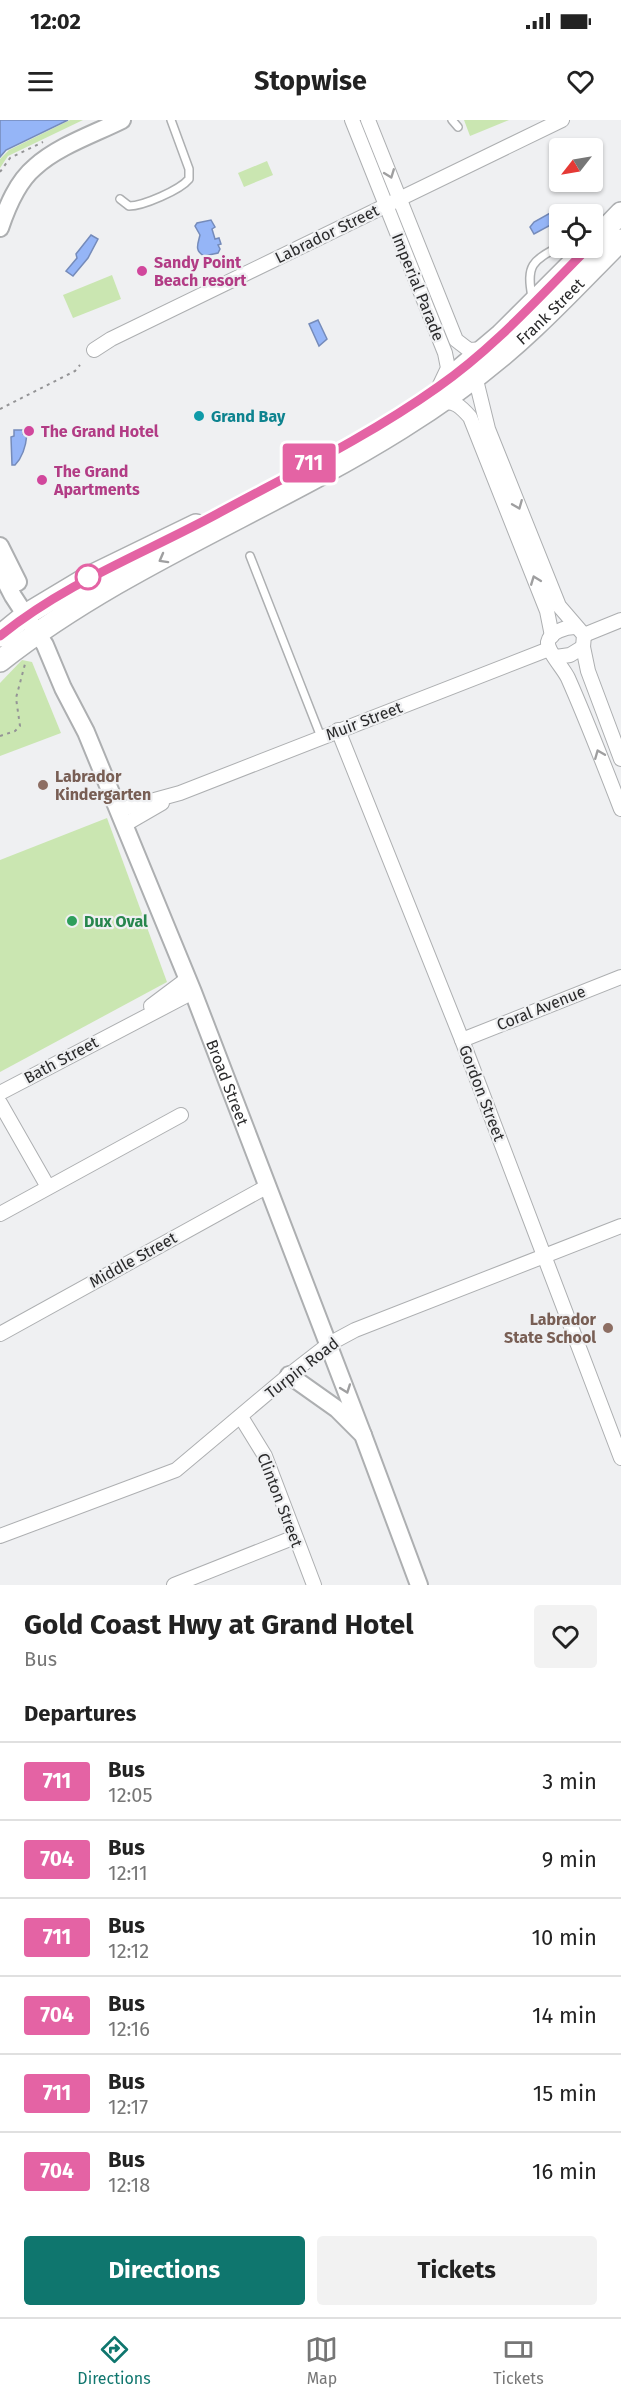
<!DOCTYPE html>
<html lang="en">
<head>
<meta charset="utf-8">
<style>
	:root { --surface:#fff; --page:#f2f2f2; --text:#222; --muted:#767676; --line:#e0e0e0; --accent:#0f766e }
	body { margin:0; font-family:"Fira Sans",sans-serif; background:var(--page); color:var(--text); height:100vh; display:flex; flex-direction:column; font-size:22px; white-space:nowrap }
	* { box-sizing:border-box; margin:0 }
	p { font-size:20px; color:var(--muted) }
	.icon { flex:none; width:33px; height:33px; fill:none; stroke:currentColor; stroke-width:2; stroke-linecap:round; stroke-linejoin:round }
	.map { position:relative; height:1465px; overflow:hidden }
	.panel { display:flex; flex-direction:column; background:var(--surface); flex:1 }
	.panel>* { flex:none }
	.badge { padding:0 12px; border-radius:4px; font-size:21px; line-height:39px }
	.needle { width:39px; rotate:239deg }
	.fabs { position:absolute; left:549px; top:18px; display:grid; gap:12px }
	.fabs a { display:grid; place-items:center; width:54px; height:54px; border-radius:6px; background:var(--surface); box-shadow:0 2px 4px #0004; font-size:30px }
	.map>.badge { position:absolute; translate:-50% -50%; box-shadow:0 0 0 3px #fff }
	h2 { padding:0 24px; font-size:22px; line-height:54px }
	.round { display:grid; place-items:center; flex:none; width:63px; height:63px; border-radius:6px; background:var(--page) }
	.summary { display:flex; align-items:center; justify-content:space-between; height:102px; padding:0 24px }
	h1 { font-size:28px; font-weight:700; line-height:45px }
	.action { display:flex; gap:12px; margin-top:auto; padding:12px 24px }
	.action a { flex:1; height:69px; border-radius:6px; background:var(--accent); color:#fff; font-size:24px; font-weight:700; line-height:69px; text-align:center }
	.action a+a { background:var(--page); color:var(--text) }
	ul { padding:0; list-style:none }
	li { display:flex; align-items:center; gap:18px; height:78px; padding:0 24px; border-top:2px solid var(--line) }
	li div { flex:1 }
	li b { display:block; font-size:22px }
	li em { font-style:normal }
	li .badge { min-width:66px; font-weight:700; text-align:center }
	.status { display:flex; justify-content:space-between; align-items:center; height:42px; padding:0 30px; background:var(--surface); direction:ltr }
	.status svg { height:16px; fill:currentColor }
	header { display:flex; justify-content:space-between; align-items:center; height:78px; padding:0 24px; background:var(--surface); font-size:27px; font-weight:700 }
	.dock { display:flex; justify-content:space-around; align-items:center; height:84px; border-top:2px solid var(--line); background:var(--surface); font-size:16px; color:var(--muted) }
	.dock a { display:grid; justify-items:center; gap:3px }
	.dock .selected { color:var(--accent) }
	.map>svg:first-child { display:block }
</style>
</head>
<body>
<div class="status"><b>12:02</b><svg viewBox="0 0 49 12"><path d="M0 12V9h3v3zM5 12V6h3v6zM10 12V3h3v9zM15 12V0h3v12zM26 1h20v11H26zM47 4h2v5h-2z"/></svg></div>
<header><svg class="icon" aria-label="menu" viewBox="0 0 24 24"><path d="M4 6h16M4 12h16M4 18h16"/></svg>Stopwise<svg class="icon" aria-label="heart" viewBox="0 0 24 24"><path d="M12 20l-8-8c-3-5 5-10 8-4 3-6 11-1 8 4z"/></svg></header>
<div class="map">
<svg width="621" height="1465" viewBox="0 0 621 1465">
	<rect width="100%" height="100%" fill="#eff0f2"/>
	<g fill="#cae6b1">
		<polygon points="70,0 83,0 8,36 0,48 0,39 9,30"/>
		<polygon points="464,0 509,0 470,16"/>
		<polygon points="267,41 273,55 244,67 238,53"/>
		<polygon points="112,155 121,179 73,198 63,175"/>
		<polygon points="22,540 32,542 61,613 0,636 0,563"/>
		<polygon points="107,698 167,862 0,952 0,740"/>
	</g>
	<g fill="#95b5f7" stroke="#758bba" stroke-width="1.5">
		<polygon points="0,0 68,0 6,30 0,37"/>
		<polygon points="552,92 558,101 534,114 530,107 534,102"/>
		<path d="M211,100L215,107L212,109L215,119L219,118L221,124L218,125L220,129L218,133L204,136C194,130 198,124 200,115L195,106L197,103Z"/>
		<polygon points="91,115 98,119 88,138 73,156 66,151 77,138 76,134"/>
		<polygon points="318,200 327,219 319,226 309,204"/>
		<path d="M14,310H23V314H27C26,325 23,337 15,345H12L11,317L14,316Z"/>
	</g>
	<g fill="none" stroke-linecap="round" stroke-linejoin="round">
		<defs>
			<g id="service">
				<polyline points="452,0 458,7"/>
				<path d="M120,79L129,86C143,86 180,70 189,59V49L171,0"/>
				<path d="M532,177C526,145 532,141 560,126"/>
				<polyline points="250,436 321,617"/>
			</g>
			<g id="minor">
				<polyline points="352,0 445,233 448,248 439,267"/>
				<polyline points="368,0 456,220 469,230 486,229"/>
				<polyline points="94,230 111,219 562,0"/>
				<polyline points="480,253 476,260 488,309 559,486 584,515 583,527 588,551 621,639"/>
				<path d="M440,284C453,278 462,288 470,297L547,491L552,516"/>
				<path d="M575,507C566,507 550,512 548,522C547,531 564,549 568,558C587,601 604,645 621,689"/>
				<polyline points="584,515 621,500"/>
				<polyline points="556,537 570,535 583,527"/>
				<polyline points="338,610 462,920 621,1338"/>
				<polyline points="118,690 180,673 549,529"/>
				<polyline points="124,705 162,683"/>
				<polyline points="151,886 187,859"/>
				<polyline points="462,920 621,857"/>
				<polyline points="0,973 193,872"/>
				<polyline points="0,983 48,1067"/>
				<polyline points="0,1094 181,995"/>
				<polyline points="0,1214 266,1067"/>
				<polyline points="241,1297 265,1336 314,1465"/>
				<polyline points="0,1416 176,1350 289,1255 329,1224 355,1210 621,1106"/>
				<polyline points="174,1465 295,1417"/>
			</g>
			<g id="tertiary">
				<path d="M0,108C7,87 17,62 35,47C58,26 94,14 122,0"/>
				<polyline points="0,426 18,462"/>
				<path id="s1" d="M0,451L13,476L45,525L63,568L86,612L193,872L363,1315"/>
				<polyline points="289,1255 337,1289 363,1315 419,1465"/>
			</g>
			<g id="trunk">
				<polyline points="592,123 621,93"/>
				<polyline points="449,259 501,215 588,128"/>
				<polyline points="0,516 27,494 87,458 196,405"/>
				<path id="s2" d="M0,541C122,445 270,390 401,308C448,279 494,245 534,207C564,179 592,149 621,120"/>
			</g>
		</defs>
		<use href="#service" stroke="#adafb1" stroke-width="10"/>
		<use href="#minor" stroke="#adafb1" stroke-width="16"/>
		<use href="#tertiary" stroke="#adafb1" stroke-width="20"/>
		<use href="#trunk" stroke="#adafb1" stroke-width="24"/>
		<g stroke="#949496" stroke-width="2" stroke-dasharray="3 4.5" stroke-linecap="butt">
			<polyline points="0,52 10,38 43,22"/>
			<polyline points="0,289 75,251 80,245"/>
			<polyline points="0,616 15,611 20,606 16,578 25,544"/>
		</g>
		<use href="#service" stroke="#fff" stroke-width="7"/>
		<use href="#minor" stroke="#fff" stroke-width="14"/>
		<use href="#tertiary" stroke="#fff" stroke-width="16"/>
		<use href="#trunk" stroke="#fff" stroke-width="21"/>
	</g>
	<defs><path id="oneway-chevron" d="M-2-3.5L2.5 0L-2 3.5" fill="none" stroke-width="1.6" stroke-linecap="round" stroke-linejoin="round" transform="scale(1.5)"/></defs>
	<g stroke="#9f9fa0">
		<use href="#oneway-chevron" transform="translate(390 54) rotate(69)"/>
		<use href="#oneway-chevron" transform="translate(518 385) rotate(68)"/>
		<use href="#oneway-chevron" transform="translate(163 439) rotate(151)"/>
		<use href="#oneway-chevron" transform="translate(535 460) rotate(-111)"/>
		<use href="#oneway-chevron" transform="translate(599 634) rotate(-112)"/>
		<use href="#oneway-chevron" transform="translate(346 1269) rotate(70)"/>
	</g>
	<g fill="none" stroke-linecap="round" stroke-linejoin="round">
		<defs>
			<path id="line" d="M0,516C67,462 143,434 217,394C291,354 369,316 438,267C494,228 540,176 588,128"/>
		</defs>
		<use href="#line" stroke="#fff" stroke-width="14"/>
		<use href="#line" stroke="#e463a4" stroke-width="9"/>
	</g>
	<g fill="#d1479c" stroke="#eff0f2" stroke-width="2">
		<circle cx="142" cy="151" r="6"/>
		<circle cx="29" cy="311" r="6"/>
		<circle cx="42" cy="360" r="6"/>
	</g>
	<circle fill="#0f9aa8" stroke="#eff0f2" stroke-width="2" cx="199" cy="296" r="6"/>
	<circle fill="#fff" stroke="#e463a4" stroke-width="3" cx="88" cy="457" r="12"/>
	<g fill="#8d6e63" stroke="#eff0f2" stroke-width="2">
		<circle cx="43" cy="665" r="6"/>
		<circle cx="608" cy="1208" r="6"/>
	</g>
	<circle fill="#2e9e5b" stroke="#eff0f2" stroke-width="2" cx="72" cy="801" r="6"/>
	<g text-anchor="middle" dominant-baseline="central" stroke-width="4.5" stroke-linejoin="round" paint-order="stroke">
		<g font-size="16" fill="#2a2a2b" stroke="#eff0f2">
			<text transform="translate(327 114) rotate(-26)">Labrador Street</text>
			<text transform="translate(418 167) rotate(68)">Imperial Parade</text>
			<text stroke="none"><textPath href="#s2" startOffset="654">Frank Street</textPath></text>
			<text transform="translate(364 601) rotate(-21)">Muir Street</text>
			<text transform="translate(541 888) rotate(-22)">Coral Avenue</text>
			<text transform="translate(61 940) rotate(-28)">Bath Street</text>
			<text stroke="none"><textPath href="#s1" startOffset="561">Broad Street</textPath></text>
			<text transform="translate(482 973) rotate(69)">Gordon Street</text>
			<text transform="translate(133 1140) rotate(-29)">Middle Street</text>
			<text transform="translate(302 1248) rotate(-38)">Turpin Road</text>
			<text transform="translate(280 1380) rotate(69)">Clinton Street</text>
		</g>
		<g font-size="16" font-weight="bold" fill="#b23c85" stroke="#eff0f2" text-anchor="start">
			<text x="154" y="142">Sandy Point<tspan x="154" dy="18">Beach resort</tspan></text>
			<text x="41" y="311">The Grand Hotel</text>
			<text x="54" y="351">The Grand<tspan x="54" dy="18">Apartments</tspan></text>
		</g>
		<g font-size="16" font-weight="bold" fill="#0d838f" stroke="#eff0f2" text-anchor="start">
			<text x="211" y="296">Grand Bay</text>
		</g>
		<g font-size="16" font-weight="bold" fill="#785e54" stroke="#eff0f2" text-anchor="start">
			<text x="55" y="656">Labrador<tspan x="55" dy="18">Kindergarten</tspan></text>
			<text x="596" y="1199" text-anchor="end">Labrador<tspan x="596" dy="18">State School</tspan></text>
		</g>
		<g font-size="16" font-weight="bold" fill="#27864d" stroke="#eff0f2" text-anchor="start">
			<text x="84" y="801">Dux Oval</text>
		</g>
	</g>
</svg>
<div class="fabs">
<a><svg class="needle" viewBox="-14 -14 28 28"><path d="M0-13l5 13h-10z" fill="#e53935"/><path d="M0 13l5-13h-10z" fill="#767676"/></svg></a>
<a><svg class="icon" aria-label="locate" viewBox="0 0 24 24"><circle cx="12" cy="12" r="6"/><path d="M12 2v4M12 18v4M2 12h4M18 12h4"/></svg></a>
</div>
<b class="badge" style="left:309px;top:343px;background:#e463a4;color:#fff">711</b>
</div>
<section class="panel">
<div class="summary"><div><h1>Gold Coast Hwy at Grand Hotel</h1><p>Bus</p></div><a class="round"><svg class="icon" aria-label="heart" viewBox="0 0 24 24"><path d="M12 20l-8-8c-3-5 5-10 8-4 3-6 11-1 8 4z"/></svg></a></div>
<h2>Departures</h2>
<ul>
<li><span class="badge" style="background:#e463a4;color:#fff">711</span><div><b>Bus</b><p>12:05</p></div><em>3 min</em></li>
<li><span class="badge" style="background:#e463a4;color:#fff">704</span><div><b>Bus</b><p>12:11</p></div><em>9 min</em></li>
<li><span class="badge" style="background:#e463a4;color:#fff">711</span><div><b>Bus</b><p>12:12</p></div><em>10 min</em></li>
<li><span class="badge" style="background:#e463a4;color:#fff">704</span><div><b>Bus</b><p>12:16</p></div><em>14 min</em></li>
<li><span class="badge" style="background:#e463a4;color:#fff">711</span><div><b>Bus</b><p>12:17</p></div><em>15 min</em></li>
<li><span class="badge" style="background:#e463a4;color:#fff">704</span><div><b>Bus</b><p>12:18</p></div><em>16 min</em></li>
</ul>
<div class="action"><a>Directions</a><a>Tickets</a></div>
</section>
<nav class="dock">
<a class="selected"><svg class="icon" aria-label="directions" viewBox="0 0 24 24"><path d="M12 3l9 9-9 9-9-9zM9 14v-3h6M13 9l2 2-2 2"/></svg>Directions</a>
<a><svg class="icon" aria-label="map" viewBox="0 0 24 24"><path d="M3 6l6-2 6 2 6-2v14l-6 2-6-2-6 2zM9 4v14M15 6v14"/></svg>Map</a>
<a><svg class="icon" aria-label="tickets" viewBox="0 0 24 24"><path d="M3 7h18v10H3zM15 7v10"/></svg>Tickets</a>
</nav>
</body>
</html>
